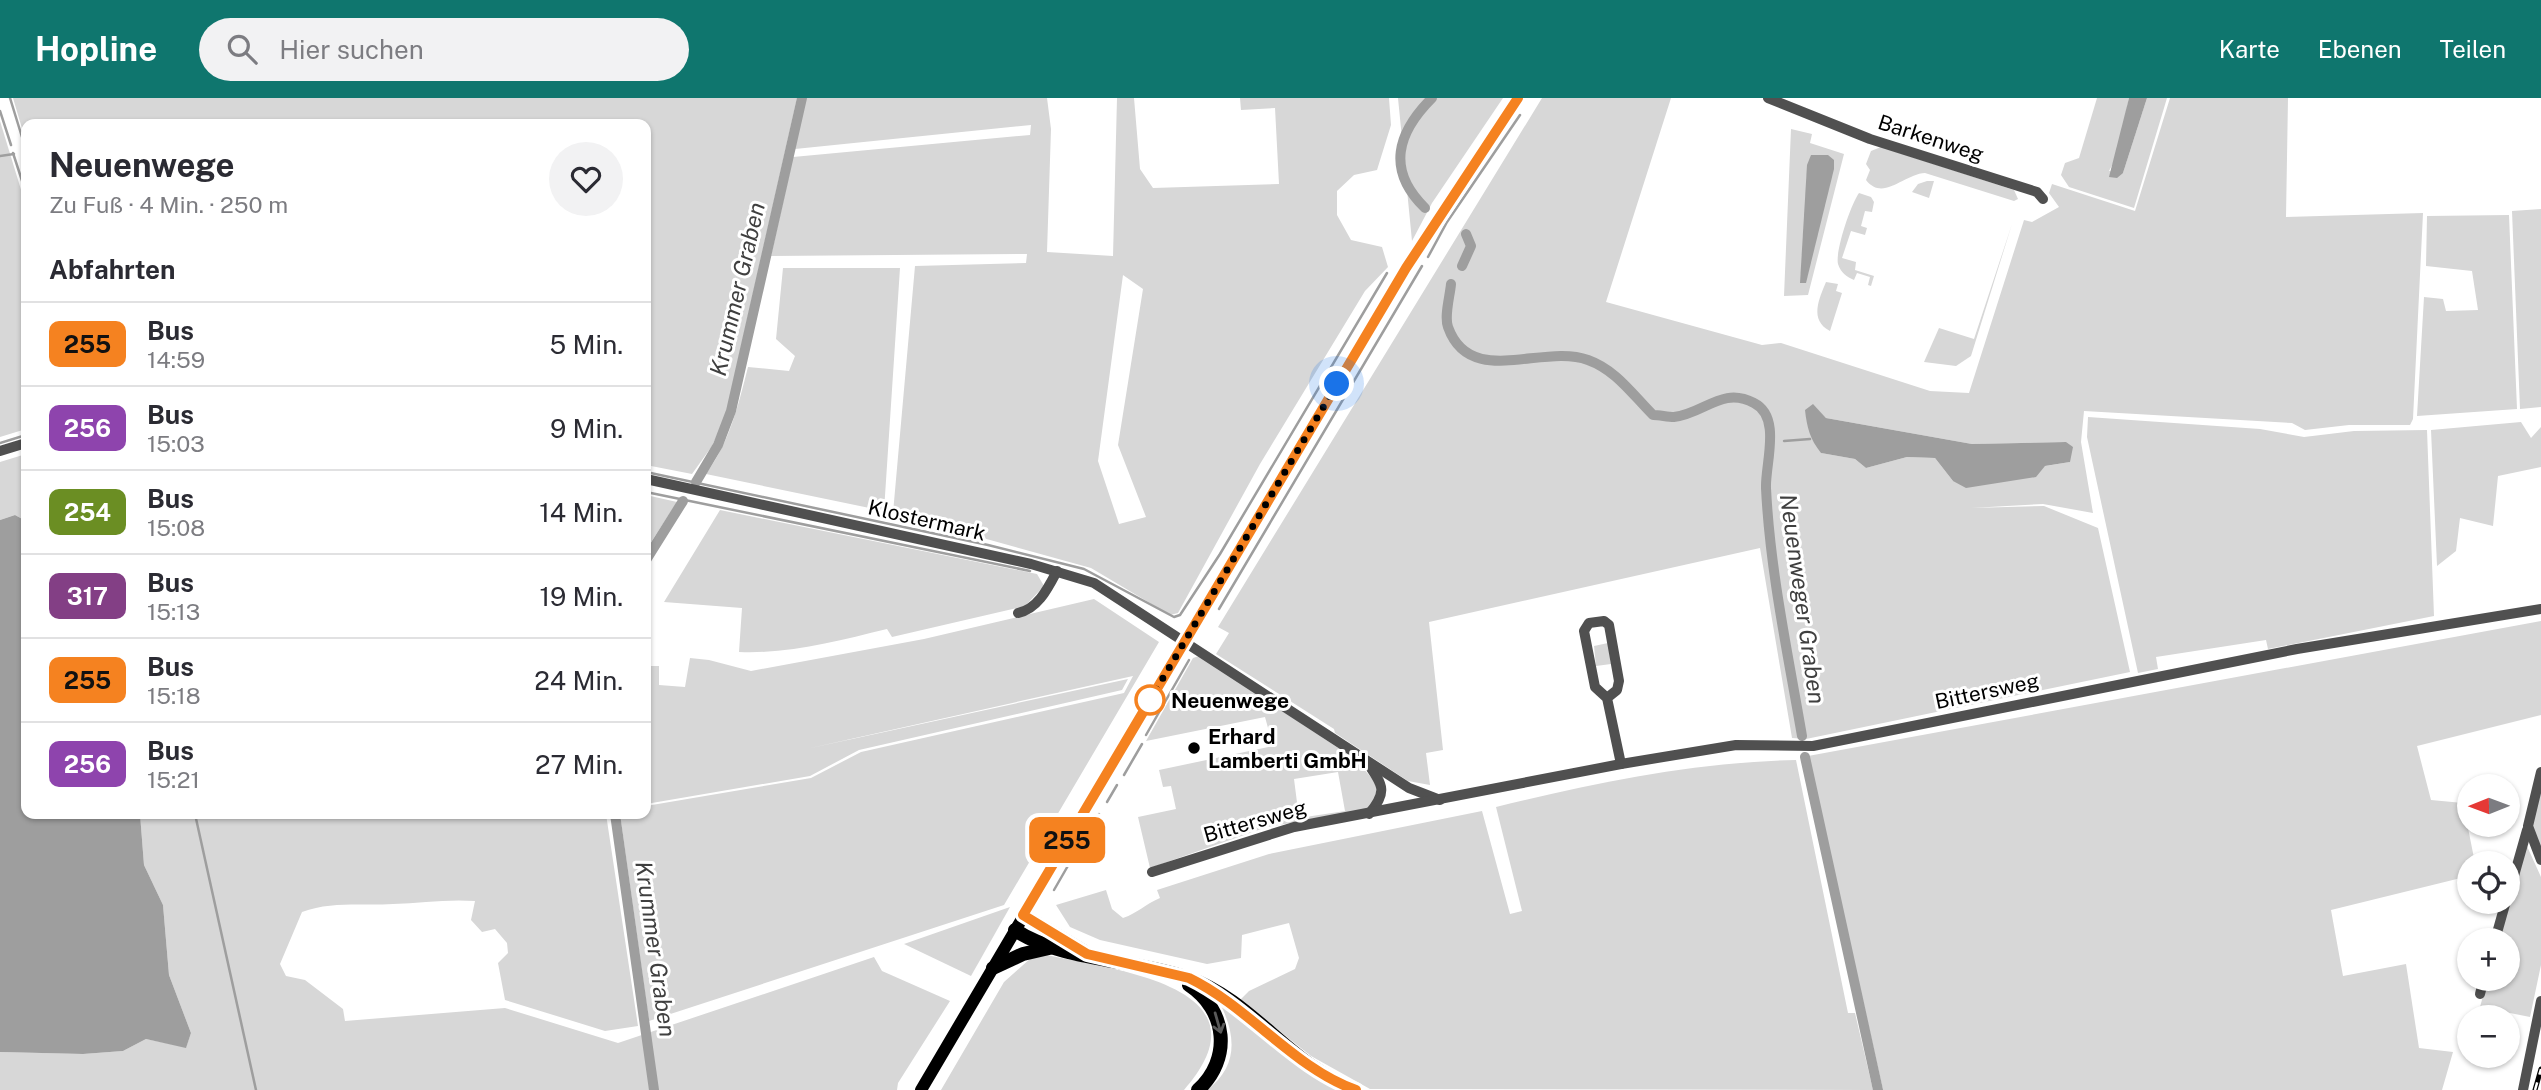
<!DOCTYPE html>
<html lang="de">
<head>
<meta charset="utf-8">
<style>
	:root { --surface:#fff; --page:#f2f2f3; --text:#2b2b33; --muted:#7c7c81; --line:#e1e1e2; --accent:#0f766e }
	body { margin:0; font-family:"Public Sans",sans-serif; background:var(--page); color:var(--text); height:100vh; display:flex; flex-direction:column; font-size:26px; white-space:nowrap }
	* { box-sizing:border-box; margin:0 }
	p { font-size:23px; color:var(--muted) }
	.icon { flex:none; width:38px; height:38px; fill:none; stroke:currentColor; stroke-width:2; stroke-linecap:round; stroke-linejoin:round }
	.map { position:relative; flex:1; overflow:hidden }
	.drawer { position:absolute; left:21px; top:21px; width:630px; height:700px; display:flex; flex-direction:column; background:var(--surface); border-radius:14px; box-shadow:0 2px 5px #0004 }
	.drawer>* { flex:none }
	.badge { padding:0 14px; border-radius:10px; font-size:24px; line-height:46px }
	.needle { width:46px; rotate:269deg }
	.tools { position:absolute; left:2457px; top:676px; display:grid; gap:14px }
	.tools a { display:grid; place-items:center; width:63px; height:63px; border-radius:50%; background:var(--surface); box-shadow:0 2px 5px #0004; font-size:35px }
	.you { position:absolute; width:35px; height:35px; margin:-18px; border:5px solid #fff; border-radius:50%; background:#1a73e8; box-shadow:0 0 0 10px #1a73e833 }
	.map>.badge { position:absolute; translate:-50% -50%; box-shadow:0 0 0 4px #fff }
	h2 { padding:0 28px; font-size:26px; line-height:63px }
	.round { display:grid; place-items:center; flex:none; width:74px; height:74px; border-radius:37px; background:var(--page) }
	.headline { display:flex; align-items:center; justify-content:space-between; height:119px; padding:0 28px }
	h1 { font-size:33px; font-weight:700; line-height:52px }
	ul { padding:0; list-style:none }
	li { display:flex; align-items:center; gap:21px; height:84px; padding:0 28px; border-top:2px solid var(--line) }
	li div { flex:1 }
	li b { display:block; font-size:26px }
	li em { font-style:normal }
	li .badge { min-width:77px; font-weight:700; text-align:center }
	header { display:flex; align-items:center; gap:42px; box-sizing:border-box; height:98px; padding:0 35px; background:var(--accent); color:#fff }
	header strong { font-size:33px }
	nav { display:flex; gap:38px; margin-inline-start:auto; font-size:24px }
	.search { width:490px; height:63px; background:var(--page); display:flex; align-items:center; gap:18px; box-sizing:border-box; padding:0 24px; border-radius:38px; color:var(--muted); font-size:26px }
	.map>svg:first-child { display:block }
</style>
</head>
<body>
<header>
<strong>Hopline</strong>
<div class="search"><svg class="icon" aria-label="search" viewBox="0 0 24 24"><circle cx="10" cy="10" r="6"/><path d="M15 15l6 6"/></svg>Hier suchen</div>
<nav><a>Karte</a><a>Ebenen</a><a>Teilen</a></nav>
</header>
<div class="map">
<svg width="2541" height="992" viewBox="0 0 2541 992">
	<rect width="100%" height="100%" fill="#fff"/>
	<g fill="#d7d7d7" fill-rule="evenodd">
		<polygon points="13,0 797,0 725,320 712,348 692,376 646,367 646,26 26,26 26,44"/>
		<path d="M806,0H1047L1051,31L1047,154L1113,158L1117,0H1134L1140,71L1153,90L1279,86L1275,10L1241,12L1240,0H1389L1391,27L1377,72L1354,77L1337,93V117L1351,142L1382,149L1388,169L1365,193L1260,366L1178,515L1170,517L1091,470L893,415L915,168L1026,165L1027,156L771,158L793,59L1030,37L1031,27L795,51ZM1123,177L1143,191L1118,347L1146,419L1119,426L1098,363Z"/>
		<polygon points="1398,0 1503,0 1432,105 1412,143"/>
		<path d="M1542,0H1671L1606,204L1762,247L1781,245L1930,293L1969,295L2024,122L2032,124L2059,109L2049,95L2052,86L2135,113L2170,0H2288L2286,119L2423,115L2413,321L2410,327H2349L2305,332L2292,325L2084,313L2081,344L2093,415L2043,406L1971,410L2044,408L2098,430L2130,574L1806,641L1792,640L1760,450L1429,524L1443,652L1426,655L1430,687L1408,683L1335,635L1334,631L1216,556L1229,535L1218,529ZM1813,307L1826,320L1972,346L2066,344L2070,364L1953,383L1935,360L1907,359L1866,370L1855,361L1821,355Z"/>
		<polygon points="2097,0 2129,0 2116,60 2109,73 2123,75 2147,0 2167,0 2134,110 2069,89 2061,77 2065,65 2079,60"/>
		<polygon points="0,23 26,108 26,331 0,339"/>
		<polygon points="1791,31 1812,36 1810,45 1844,56 1808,197 1784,198"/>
		<path d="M1881,49L2014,92L2018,101L2014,103L1925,75C1904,76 1883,104 1866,82L1870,72L1866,66L1871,53Z"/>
		<polygon points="1927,83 1934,83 1929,100 1912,94 1918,86"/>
		<path d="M1859,95L1871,99L1874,104L1872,114L1865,113L1861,128L1867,130L1865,137L1851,133L1842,160L1856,164L1855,172L1874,178L1871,188L1868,187L1870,179L1857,175L1854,182C1847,179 1841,175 1838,166C1835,153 1851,106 1859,95Z"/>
		<polygon points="2541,111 2541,309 2520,311 2512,113"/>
		<polygon points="2509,117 2517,311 2417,318 2424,199 2443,201 2446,213 2478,212 2472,173 2426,168 2427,118"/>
		<polygon points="2012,126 1971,258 1956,268 1924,264 1939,230 1974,241"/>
		<path d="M783,170H900L884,413L706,376C730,343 738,308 748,269L789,273L795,258L776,241Z"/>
		<path d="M1826,184L1838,186L1836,193L1842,195L1830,233C1809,222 1819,201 1826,184Z"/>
		<polygon points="2088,319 2260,331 2304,339 2354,333 2427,332 2434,518 2268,551 2266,542 2156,559 2158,571 2138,575 2087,339"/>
		<polygon points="2521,324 2531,340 2541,329 2541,369 2498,378 2493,428 2460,420 2456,453 2437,468 2431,332"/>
		<polygon points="26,356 26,423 15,417 0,422 0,364"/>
		<polygon points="646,397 677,404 646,452"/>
		<path d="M720,412L1037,476L1044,488L1025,508L892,539L887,531C837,543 791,556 739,554L742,510L664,504Z"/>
		<polygon points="1094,501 1159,544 1004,807 649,923 620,716 646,716 646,708 811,680 861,654 1124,595 1133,578 806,651 1128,581 1122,592 859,652 810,678 646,706 646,568 659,568 659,587 685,589 690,560 709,562 751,573 924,541"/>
		<polygon points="2541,523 2541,617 2417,648 2431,702 2463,705 2475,765 2469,765 2469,778 2331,812 2343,878 2406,866 2419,950 2453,954 2442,992 1883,992 1808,658"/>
		<polygon points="1608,545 1611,566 1596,568 1594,548"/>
		<path d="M1199,558L1355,661L1376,685V702L1369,712L1267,729L1150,770L1138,719L1176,711L1171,688L1163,689L1159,672L1273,648L1265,619L1146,643L1193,560ZM1338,674L1345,713L1299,720L1294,681Z"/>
		<path d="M1796,662L1848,915H1855L1873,992L1370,991L1311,958L1240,902L1249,893L1295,871L1299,860L1289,825L1242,837L1241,860L1207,866L1100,842L1070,829L1056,807L1106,792L1112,811L1123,820C1138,815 1145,806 1160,800L1157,792L1269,756L1482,713L1510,816L1522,813L1496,709C1595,685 1694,664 1796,662Z"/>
		<polygon points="2541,688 2541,750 2531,729"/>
		<path d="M140,716H606L638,928L605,933L505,902L498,865L508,855L507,845L495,831L482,834L471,822L475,803C447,801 421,805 393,806C362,808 332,803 302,814L280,866L286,878L305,882L343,911L345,923L505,910L618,945L874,859L882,873L950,903L898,985L897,992H0V954L83,956L123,953L146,941L186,949L191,935L169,877L163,807L144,767Z"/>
		<polygon points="2526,746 2541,779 2541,867 2530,919 2480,909 2488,880 2508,880 2508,842 2499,842"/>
		<polygon points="1010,809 971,878 904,846"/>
		<path d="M1047,857C1114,872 1275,888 1184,992H941L1004,884L1031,860Z"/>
		<path d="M1217,900L1313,978L1345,992H1207C1240,967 1236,934 1217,900Z"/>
	</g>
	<g fill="#9e9e9e">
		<polygon points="2129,0 2147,0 2123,75 2117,80 2109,79"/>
		<polygon points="1811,57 1828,57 1834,62 1834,71 1806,185 1800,185 1807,67"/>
		<path d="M1813,306L1826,320L1972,346L2066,344L2073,349L2070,364L2045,368L2036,379L1966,390L1953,383L1935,360L1907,359L1866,370L1855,361L1821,355C1810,341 1807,330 1805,312Z"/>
		<polygon points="15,417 26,423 26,716 140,716 144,767 163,807 169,877 191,935 186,950 146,941 123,953 83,956 0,954 0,422"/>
	</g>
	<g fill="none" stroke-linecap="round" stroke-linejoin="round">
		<g stroke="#9e9e9e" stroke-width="2.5">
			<polyline points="10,0 26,52"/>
			<polyline points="0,13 11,47"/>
			<polyline points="13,55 26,95"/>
			<polyline points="0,58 14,56"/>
			<polyline points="1428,159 1447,124 1520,17"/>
			<polyline points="1784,343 1810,341"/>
			<polyline points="0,345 26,337"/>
			<polyline points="646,374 988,447 1084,471 1174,519 1180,517 1220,456 1387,175"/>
			<polyline points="646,394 1030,473"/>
			<polyline points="1219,511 1422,168"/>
			<polyline points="1146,637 1189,562"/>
			<polyline points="1124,677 1142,646"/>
			<polyline points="1107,704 1117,687"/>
			<polyline points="195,716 256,992"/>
			<polyline points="1077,752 1099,716"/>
			<polyline points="1054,792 1073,759"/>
		</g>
		<g stroke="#9e9e9e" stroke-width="10">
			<path d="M1425,110C1386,72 1397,35 1432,0"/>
			<polyline points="1462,168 1471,148 1466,136"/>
			<path d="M1451,186C1450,198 1444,218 1448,229C1470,291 1543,245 1588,262C1616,272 1632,296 1653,317C1660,317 1667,319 1674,319C1704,316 1722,288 1754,305C1782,319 1765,366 1766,390C1770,473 1788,556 1802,638"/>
			<polyline points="696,384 718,347 731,313 802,0"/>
			<polyline points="646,462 683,403"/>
			<polyline points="1805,659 1878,992"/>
			<polyline points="615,716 654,992"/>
		</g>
		<g stroke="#505050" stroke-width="10">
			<polyline points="1768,0 1870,41 2037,94 2043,101"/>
			<polyline points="0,353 26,345"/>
			<polyline points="646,381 1031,466 1094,485 1409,690 1440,702"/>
			<path d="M1018,515C1038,511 1048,490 1057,473"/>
			<polyline points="1607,600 1617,592 1619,583 1609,527 1604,523 1589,525 1584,533 1595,589 1607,600 1621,666"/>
			<path d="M1368,666C1384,688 1387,694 1369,716"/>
			<polyline points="2541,674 2528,728 2541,762"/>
			<polyline points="1152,774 1294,729 1621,666 1736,647 1813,648 2297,551 2541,511"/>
			<polyline points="2508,799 2527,732"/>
			<polyline points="2495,842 2506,803"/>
			<polyline points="2480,896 2484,880"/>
			<polyline points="2523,992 2541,903"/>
		</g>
		<polyline stroke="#000" stroke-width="12" points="921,992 1406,170 1518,0"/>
		<g stroke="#000" stroke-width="14">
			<polyline points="1023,817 1083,853"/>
			<path d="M1015,832C1062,863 1134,861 1188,880C1252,902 1292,970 1356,992"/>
			<polyline points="993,870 1023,856 1049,850"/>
			<path d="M1189,887C1227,912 1232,961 1198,992"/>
		</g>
		<defs>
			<polyline id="rail" points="2535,992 2541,971"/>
		</defs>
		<use href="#rail" stroke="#000" stroke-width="5"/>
		<use href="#rail" stroke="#fff" stroke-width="2.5" stroke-dasharray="8" stroke-linecap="butt"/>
	</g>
	<defs><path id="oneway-shaft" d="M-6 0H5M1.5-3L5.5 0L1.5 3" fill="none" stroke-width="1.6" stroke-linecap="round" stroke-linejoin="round" transform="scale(1.75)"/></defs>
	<use stroke="#595959" href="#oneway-shaft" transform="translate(1218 925) rotate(74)"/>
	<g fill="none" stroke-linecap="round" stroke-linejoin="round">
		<defs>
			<path id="line" d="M1356,992C1295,971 1249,909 1189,880L1087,856L1023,817L1406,170L1518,0"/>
		</defs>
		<use href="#line" stroke="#fff" stroke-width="16"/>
		<use href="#line" stroke="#f58220" stroke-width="10"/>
		<polyline stroke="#000" stroke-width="7" stroke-dasharray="0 12.6" points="1150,602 1337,286"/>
	</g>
	<circle fill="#fff" stroke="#f58220" stroke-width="3.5" cx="1150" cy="602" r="14"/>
	<circle fill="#000" stroke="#fff" stroke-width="2.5" cx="1194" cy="650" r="7"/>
	<g text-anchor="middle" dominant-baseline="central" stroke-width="6" stroke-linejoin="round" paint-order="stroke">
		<g font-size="21" fill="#000" stroke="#fff">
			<text transform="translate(1931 40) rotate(18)">Barkenweg</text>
			<text transform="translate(927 422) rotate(13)">Klostermark</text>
			<text transform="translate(1987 593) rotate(-12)">Bittersweg</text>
			<text transform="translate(1255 723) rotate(-16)">Bittersweg</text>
		</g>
		<g font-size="21" font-weight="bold" fill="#000" stroke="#fff" text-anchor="start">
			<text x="1171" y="602">Neuenwege</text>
		</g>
		<g font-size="21" font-weight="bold" fill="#000" stroke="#fff" text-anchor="start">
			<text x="1208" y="638">Erhard<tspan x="1208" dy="24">Lamberti GmbH</tspan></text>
		</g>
		<g font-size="23" font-style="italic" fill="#3f3f3f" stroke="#fff">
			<text transform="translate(737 191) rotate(-77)">Krummer Graben</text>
			<text transform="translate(1803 501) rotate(82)">Neuenweger Graben</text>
			<text transform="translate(656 851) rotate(82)">Krummer Graben</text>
		</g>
	</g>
</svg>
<div class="tools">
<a><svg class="needle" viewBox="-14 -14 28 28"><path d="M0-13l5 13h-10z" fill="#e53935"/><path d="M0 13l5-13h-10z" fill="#7c7c81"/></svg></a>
<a><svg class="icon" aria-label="locate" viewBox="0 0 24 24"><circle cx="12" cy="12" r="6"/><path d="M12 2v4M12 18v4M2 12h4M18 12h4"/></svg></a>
<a>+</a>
<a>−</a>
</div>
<div class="you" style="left:1337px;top:286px"></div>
<b class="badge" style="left:1067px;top:742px;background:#f58220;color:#111">255</b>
<section class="drawer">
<div class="headline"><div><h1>Neuenwege</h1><p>Zu Fuß · 4 Min. · 250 m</p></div><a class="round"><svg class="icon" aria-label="heart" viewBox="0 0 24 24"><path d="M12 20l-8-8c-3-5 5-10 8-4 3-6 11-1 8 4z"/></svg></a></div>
<h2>Abfahrten</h2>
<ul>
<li><span class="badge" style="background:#f58220;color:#111">255</span><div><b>Bus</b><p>14:59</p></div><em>5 Min.</em></li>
<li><span class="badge" style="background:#8e44ad;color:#fff">256</span><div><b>Bus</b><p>15:03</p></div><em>9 Min.</em></li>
<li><span class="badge" style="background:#6b8e23;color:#fff">254</span><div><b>Bus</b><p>15:08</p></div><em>14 Min.</em></li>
<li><span class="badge" style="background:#833f85;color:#fff">317</span><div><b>Bus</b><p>15:13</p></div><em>19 Min.</em></li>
<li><span class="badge" style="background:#f58220;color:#111">255</span><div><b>Bus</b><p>15:18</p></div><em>24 Min.</em></li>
<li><span class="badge" style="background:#8e44ad;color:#fff">256</span><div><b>Bus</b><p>15:21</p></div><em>27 Min.</em></li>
</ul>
</section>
</div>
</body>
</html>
